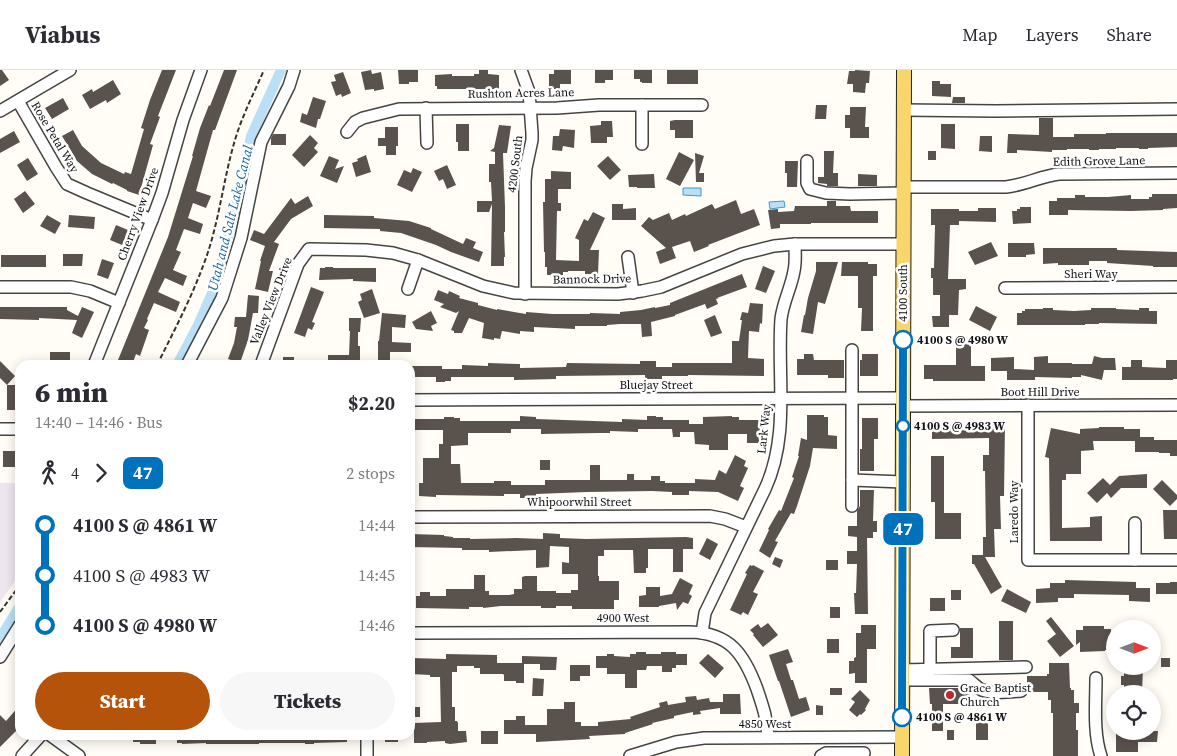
<!DOCTYPE html>
<html lang="en">
<head>
<meta charset="utf-8">
<style>
	:root { --surface:#fff; --page:#f7f7f7; --text:#2b2b33; --muted:#7c7c81; --line:#e1e1e2; --accent:#b45309 }
	body { margin:0; font-family:"Source Serif 4",serif; background:var(--page); color:var(--text); height:100vh; display:flex; flex-direction:column; font-size:19px; white-space:nowrap }
	* { box-sizing:border-box; margin:0 }
	p { font-size:16px; color:var(--muted) }
	.icon { flex:none; width:28px; height:28px; fill:none; stroke:currentColor; stroke-width:2; stroke-linecap:round; stroke-linejoin:round }
	.map { position:relative; flex:1; overflow:hidden }
	.drawer { position:absolute; left:15px; top:290px; width:400px; height:380px; display:flex; flex-direction:column; background:var(--surface); border-radius:15px; box-shadow:0 2px 12px #0003 }
	.drawer>* { flex:none }
	.badge { padding:0 10px; border-radius:8px; font-size:18px; line-height:32px }
	.needle { width:32px; rotate:90deg }
	.controls { position:absolute; left:1106px; top:550px; display:grid; gap:10px }
	.controls a { display:grid; place-items:center; width:55px; height:55px; border-radius:50%; background:var(--surface); box-shadow:0 2px 12px #0003; font-size:25px }
	.map>.badge { position:absolute; translate:-50% -50%; box-shadow:0 0 0 2px #fff }
	.legs { display:flex; align-items:center; gap:8px; height:55px; padding:0 20px; font-size:16px }
	.legs p { margin-inline-start:auto }
	.overview { display:flex; align-items:center; justify-content:space-between; height:85px; padding:0 20px }
	h1 { font-size:28px; font-weight:800; line-height:38px }
	.cta { display:flex; gap:10px; margin-top:auto; padding:10px 20px }
	.cta a { flex:1; height:58px; border-radius:30px; background:var(--accent); color:#fff; font-size:20px; font-weight:800; line-height:58px; text-align:center }
	.cta a+a { background:var(--page); color:var(--text) }
	ul { padding:0 20px; list-style:none }
	li { display:flex; align-items:center; gap:18px; height:50px; font-size:19px }
	li i { display:grid; place-items:center; width:8px; height:100%; margin:0 6px; background:currentColor }
	li i::after { content:''; width:12px; height:12px; margin:-6px; border:4px solid; border-radius:50%; background:var(--surface) }
	li p { margin-inline-start:auto }
	li:first-child i { background:linear-gradient(#0000 50%,currentColor 0) }
	li:last-child i { background:linear-gradient(currentColor 50%,#0000 0) }
	header { display:flex; align-items:center; gap:30px; box-sizing:border-box; height:70px; padding:0 25px; background:var(--surface); border-bottom:1px solid var(--line) }
	header strong { font-size:24px }
	nav { display:flex; gap:28px; margin-inline-start:auto; font-size:18px }
	.map>svg:first-child { display:block }
</style>
</head>
<body>
<header>
<strong>Viabus</strong>
<nav><a>Map</a><a>Layers</a><a>Share</a></nav>
</header>
<div class="map">
<svg width="1177" height="686" viewBox="0 0 1177 686">
	<rect width="100%" height="100%" fill="#fffdf5"/>
	<polygon fill="#eee6ef" points="0,413 20,413 20,504 0,532"/>
	<g fill="#b9e0f7" stroke="#3f96cf">
		<polygon points="683,118 701,118 701,126 683,125"/>
		<polygon points="784,131 785,137 770,139 769,132"/>
	</g>
	<g fill="none" stroke-linecap="round" stroke-linejoin="round">
		<g stroke="#b9e0f7" stroke-width="10">
			<polyline points="177,295 198,255 216,214 239,122 251,66 281,0"/>
			<polyline points="0,568 20,536"/>
		</g>
	</g>
	<g fill="#5a524d">
		<polygon points="0,0 2,0 9,10 0,16"/>
		<polygon points="162,0 176,0 158,46 160,47 150,74 153,75 139,125 127,121 127,120 113,113 112,114 92,104 77,91 62,66 73,60 82,76 101,93 124,104 125,102 131,104 144,59 141,58 150,30"/>
		<polygon points="224,0 237,0 215,60 213,60 196,121 211,126 206,138 193,133 188,148 203,154 200,164 184,159 176,180 181,182 173,200 187,206 183,216 165,208 158,222 180,232 176,242 154,233 147,249 148,250 144,258 149,260 140,286 136,284 132,295 116,295 168,167 193,86 192,86 200,58 209,35 210,36"/>
		<polygon points="371,0 372,4 381,2 384,19 374,21 374,19 365,20 361,2"/>
		<polygon points="398,0 418,0 418,12 409,12 409,14 399,14"/>
		<polygon points="479,0 488,0 488,4 499,5 499,19 437,19 437,16 435,16 435,5 452,4 452,6 474,6 474,4 479,4"/>
		<polygon points="554,0 571,0 571,14 560,14 560,19 549,19 549,4 554,4"/>
		<polygon points="595,0 613,0 613,10 605,10 605,13 595,13"/>
		<polygon points="634,0 652,0 652,13 642,13 642,12 640,12 640,9 634,9"/>
		<rect x="667" y="0" width="31" height="14"/>
		<polygon points="855,0 870,1 869,13 866,13 865,23 853,22 853,14 847,14 849,1 855,1"/>
		<polygon points="343,2 351,23 342,27 341,24 336,26 331,12 336,11 334,5"/>
		<polygon points="113,10 121,24 107,33 106,30 90,39 82,25 92,19 93,22"/>
		<polygon points="932,11 940,11 940,14 951,14 951,27 932,26"/>
		<polygon points="313,27 326,31 320,49 318,49 316,58 300,52 302,43 307,45"/>
		<polygon points="953,27 965,27 965,33 952,33"/>
		<polygon points="63,28 69,39 52,49 45,38"/>
		<polygon points="816,35 827,35 826,49 815,49"/>
		<polygon points="850,37 866,37 865,57 869,57 869,68 850,68 850,58 845,58 845,45 850,45"/>
		<polygon points="1039,48 1053,48 1053,67 1074,67 1074,64 1106,64 1106,63 1177,63 1177,77 1148,78 1148,79 1139,79 1139,78 1116,78 1116,79 1099,79 1099,80 1089,80 1089,79 1067,79 1067,80 1052,80 1052,82 1017,80 1017,83 1007,83 1008,64 1039,65"/>
		<polygon points="675,50 693,50 693,68 675,68 675,60 670,60 670,51"/>
		<polygon points="601,51 612,51 613,67 607,67 607,73 591,73 590,56 601,55"/>
		<polygon points="456,54 469,54 469,81 458,81 458,72 456,72"/>
		<polygon points="941,54 955,54 955,79 941,78"/>
		<polygon points="499,55 511,56 507,83 503,83 505,137 505,162 504,162 505,187 504,187 504,196 491,196 492,134 489,142 477,142 477,131 492,131 491,112 489,112 489,94 495,94 495,82 490,81 494,78"/>
		<polygon points="385,57 398,57 398,76 396,76 396,85 386,85 386,76 378,76 378,68 385,68"/>
		<polygon points="560,59 575,60 574,78 563,76 562,81 552,80 553,66 559,66"/>
		<polygon points="14,61 20,72 0,83 0,69"/>
		<polygon points="273,64 286,64 286,75 271,75 271,68"/>
		<polygon points="310,65 318,73 314,78 318,82 304,97 292,85"/>
		<polygon points="980,66 992,66 992,82 979,81"/>
		<polygon points="824,81 834,81 833,103 838,103 838,116 827,116 827,114 818,113 818,107 824,107"/>
		<rect x="928" y="81" width="8" height="9"/>
		<polygon points="679,82 694,90 680,116 666,109"/>
		<polygon points="695,83 704,86 699,103 704,103 704,112 696,112"/>
		<polygon points="366,85 371,102 356,107 352,93 358,91 357,89"/>
		<polygon points="329,86 339,90 335,99 344,96 337,113 320,106"/>
		<polygon points="608,86 621,100 610,110 597,96"/>
		<polygon points="28,88 38,104 27,111 17,95"/>
		<polygon points="785,91 798,91 797,117 787,117 787,103 785,103"/>
		<polygon points="447,95 456,115 447,119 443,109 439,111 434,101"/>
		<polygon points="413,98 422,102 412,122 397,115 404,100 411,103"/>
		<polygon points="551,101 571,102 571,119 558,119 558,133 561,133 561,141 557,141 556,190 579,191 579,170 575,168 584,149 588,151 593,142 605,148 590,180 599,180 598,204 585,204 585,201 568,201 568,202 563,202 563,205 547,205 547,197 545,197 545,182 544,182 543,132 545,132 545,109 551,109"/>
		<polygon points="654,104 655,118 637,118 637,117 629,117 628,105"/>
		<polygon points="858,104 877,105 877,116 858,116"/>
		<polygon points="25,121 35,134 23,143 14,129"/>
		<polygon points="1152,124 1177,124 1177,138 1163,139 1163,140 1131,141 1068,140 1068,145 1049,145 1049,131 1057,131 1057,128 1075,128 1075,125 1085,125 1085,127 1108,127 1131,125 1131,129 1149,129 1149,127 1152,127"/>
		<polygon points="308,126 313,136 291,149 274,172 279,174 269,201 273,201 268,222 255,219 261,191 260,191 265,176 250,170 254,160 264,164 291,128 295,134"/>
		<polygon points="736,130 741,144 754,139 760,155 708,175 709,176 694,182 690,171 672,177 676,188 660,194 656,182 666,178 641,156 649,147 653,150 669,143 672,150 685,144 686,146 712,134 715,139"/>
		<polygon points="827,131 836,131 836,136 850,136 851,141 878,141 878,153 811,153 811,154 780,154 780,158 771,159 768,140 778,139 778,142 794,141 795,136 827,136"/>
		<polygon points="612,134 623,134 623,139 636,138 636,150 612,150"/>
		<polygon points="1020,137 1031,137 1031,153 1013,154 1012,141 1017,141 1017,139 1020,139"/>
		<polygon points="978,138 996,138 996,152 959,151 959,155 950,155 948,209 966,209 966,219 959,220 958,245 949,245 949,257 933,257 932,246 940,246 940,225 933,225 933,208 931,208 931,198 934,198 935,155 931,155 931,139 959,139 959,141 978,141"/>
		<polygon points="47,145 61,153 55,164 40,156"/>
		<polygon points="69,145 95,147 94,159 68,157"/>
		<polygon points="324,145 374,146 374,148 409,151 431,158 431,159 463,174 466,168 476,172 473,178 483,182 479,192 451,182 436,175 401,163 380,161 380,159 324,158"/>
		<polygon points="116,155 128,160 122,175 110,170"/>
		<polygon points="991,172 998,186 975,195 968,182"/>
		<polygon points="1008,173 1034,173 1035,184 1026,185 1026,187 1008,187"/>
		<polygon points="1043,178 1117,178 1117,180 1177,182 1177,197 1153,197 1153,196 1107,193 1107,191 1089,191 1089,195 1058,195 1058,193 1043,194"/>
		<polygon points="63,184 83,184 82,196 63,196"/>
		<rect x="1" y="185" width="45" height="12"/>
		<polygon points="102,189 114,193 108,209 97,205"/>
		<polygon points="816,192 838,192 825,234 818,232 813,264 801,262 804,245 805,245 808,228 816,201"/>
		<polygon points="842,192 868,192 868,194 877,194 877,206 873,206 873,261 861,261 862,238 858,238 858,206 841,206"/>
		<polygon points="763,196 775,201 766,223 755,219"/>
		<polygon points="325,197 333,197 333,198 376,198 376,212 353,211 353,209 319,210 320,198 325,198"/>
		<polygon points="742,204 747,217 717,228 719,228 716,229 718,234 707,239 705,234 675,245 675,246 651,252 652,266 642,267 641,254 620,254 607,255 607,256 575,256 575,259 534,257 534,262 520,261 520,264 502,261 500,269 494,268 494,270 482,268 484,253 469,248 462,263 454,263 454,261 451,260 459,241 456,243 440,237 444,234 434,230 438,220 448,224 449,221 460,226 459,228 478,233 478,235 497,240 497,239 526,244 526,242 552,244 590,244 590,243 620,244 620,242 641,240 655,237 655,238 670,235 670,233"/>
		<polygon points="311,217 324,222 312,252 315,253 312,260 308,258 305,267 294,263"/>
		<polygon points="372,219 380,243 364,248 358,232 362,230 360,224"/>
		<polygon points="248,225 259,226 258,243 253,243 248,270 240,293 228,289 234,273 237,257 234,257 235,247 246,247"/>
		<polygon points="750,233 763,234 762,254 760,253 759,262 749,261 748,288 764,289 764,306 688,305 688,306 662,306 662,309 645,309 645,305 556,306 556,309 514,310 514,307 451,307 451,311 445,311 445,312 436,312 436,307 410,307 410,296 442,296 442,299 462,299 462,295 488,296 488,293 520,294 520,298 566,297 567,293 640,294 640,291 656,291 656,297 672,297 672,293 732,293 732,271 739,271 742,250 740,250 742,242 748,243"/>
		<polygon points="976,236 997,247 990,261 969,250"/>
		<polygon points="0,237 67,237 67,240 78,246 82,237 94,242 82,268 72,263 77,250 39,248 39,250 0,249"/>
		<polygon points="1043,238 1053,238 1053,240 1074,241 1091,240 1091,238 1116,238 1116,239 1139,240 1139,238 1149,238 1149,241 1157,241 1157,254 1099,253 1099,254 1085,254 1085,255 1017,255 1017,243 1022,243 1022,241 1025,241 1025,239 1043,239"/>
		<polygon points="431,241 437,253 431,256 433,261 416,259 412,252"/>
		<polygon points="382,243 406,245 405,258 392,257 392,272 411,273 411,282 390,282 390,295 378,295 378,271 379,271"/>
		<polygon points="715,245 722,263 711,267 704,250"/>
		<polygon points="349,248 361,248 360,262 358,262 358,276 360,276 360,295 328,295 328,285 349,285 350,261 349,261"/>
		<polygon points="956,273 971,273 971,296 985,296 985,311 933,311 933,309 924,309 924,295 956,295"/>
		<polygon points="50,282 70,282 70,295 58,295 58,292 50,292"/>
		<polygon points="804,284 813,284 814,290 844,290 844,308 828,308 828,305 797,305 797,289 804,289"/>
		<polygon points="862,284 878,284 878,306 860,306 860,290 862,290"/>
		<polygon points="1048,286 1048,293 1072,293 1072,294 1092,294 1094,286 1102,288 1115,288 1116,300 1104,300 1102,310 1081,305 1081,307 1072,307 1072,308 1035,307 1035,310 1007,310 1007,301 991,301 991,288 1014,287 1014,299 1034,300 1034,287"/>
		<rect x="283" y="287" width="11" height="8"/>
		<polygon points="1131,290 1142,290 1142,297 1166,298 1166,290 1177,290 1177,309 1173,309 1173,310 1122,310 1122,297 1131,297"/>
		<polygon points="0,291 15,306 7,315 0,308"/>
		<rect x="7" y="315" width="13" height="25"/>
		<polygon points="807,345 824,345 824,347 828,347 828,365 837,366 837,379 813,378 810,396 797,436 794,444 791,443 775,471 778,472 770,488 759,481 769,460 768,459 779,440 781,441 794,408 792,407 799,386 798,386 801,368 807,370"/>
		<polygon points="520,346 536,347 536,349 622,352 622,349 647,350 647,346 656,346 656,347 663,347 663,350 689,350 689,354 703,354 703,347 732,346 732,347 739,347 739,350 760,350 760,373 747,373 747,364 728,364 728,380 709,380 709,375 695,374 694,362 680,362 680,367 673,367 672,359 638,359 638,362 610,361 610,363 599,363 541,364 541,359 511,359 511,363 468,363 468,375 451,376 451,394 460,394 461,413 494,413 494,411 511,411 511,415 545,415 545,410 590,410 590,395 600,395 600,410 627,410 627,404 634,404 634,410 651,410 651,406 660,406 660,411 665,411 665,413 695,413 695,409 715,410 719,400 726,404 735,385 746,391 744,396 748,398 740,416 744,418 738,431 718,422 689,421 689,425 672,425 672,422 652,421 587,422 536,424 536,427 529,428 520,428 520,424 504,424 504,426 436,425 436,427 419,426 419,413 423,413 423,388 439,388 439,374 443,374 443,360 410,360 410,349 444,349 444,347 454,347 454,348 460,348 460,351 520,351"/>
		<polygon points="862,348 878,348 878,369 874,369 874,401 860,401 860,379 862,379"/>
		<polygon points="1005,354 1004,426 1000,426 1001,459 994,459 995,487 985,487 1002,517 991,524 974,494 972,494 972,485 983,485 983,467 986,467 985,401 983,401 983,385 989,385 989,368 932,369 932,355"/>
		<polygon points="1099,357 1124,357 1124,359 1140,359 1140,367 1154,367 1154,370 1177,370 1177,386 1170,386 1170,383 1159,383 1159,382 1135,382 1135,371 1093,371 1094,380 1081,381 1081,404 1066,404 1066,410 1062,410 1062,458 1090,457 1090,447 1102,446 1102,471 1050,471 1049,388 1045,387 1051,358 1080,364 1080,359 1099,358"/>
		<rect x="3" y="381" width="13" height="16"/>
		<polygon points="931,386 944,386 944,443 961,443 961,469 935,469 935,432 931,432"/>
		<rect x="540" y="390" width="10" height="10"/>
		<polygon points="1147,404 1147,418 1121,418 1111,428 1107,423 1097,433 1087,423 1103,408 1110,415 1119,406"/>
		<polygon points="1162,410 1177,425 1177,429 1170,436 1153,419"/>
		<polygon points="860,420 874,420 873,451 877,451 877,462 873,462 873,468 867,468 868,544 855,544 854,523 856,523 857,494 847,494 847,481 857,481 857,467 848,466 848,456 857,456 857,441 860,436"/>
		<polygon points="1163,440 1177,440 1177,469 1164,469"/>
		<polygon points="543,463 560,464 560,468 586,469 686,467 693,468 693,479 683,479 683,502 673,502 673,479 648,479 648,498 646,498 646,503 634,503 633,480 604,480 604,486 598,486 598,506 599,506 599,511 619,511 619,530 614,530 614,539 572,539 572,536 556,536 556,538 541,538 541,536 501,536 483,538 483,537 469,537 469,539 416,538 416,526 420,526 420,522 430,522 430,526 446,526 446,519 474,519 474,505 485,505 485,521 489,521 489,525 509,525 514,524 514,519 522,519 522,507 525,506 537,506 537,521 556,521 556,523 571,523 571,520 578,520 578,504 562,504 562,492 569,493 569,477 550,476 549,497 536,498 536,480 489,482 489,480 462,480 462,478 410,477 410,464 444,465 444,466 453,467 453,468 470,468 470,469 516,468 543,469"/>
		<polygon points="707,468 718,474 710,490 699,484"/>
		<polygon points="775,487 783,490 780,498 772,494"/>
		<rect x="826" y="490" width="12" height="10"/>
		<polygon points="750,495 752,496 753,495 764,501 753,522 758,524 748,545 743,542 741,545 730,540 747,504 745,503"/>
		<polygon points="680,508 693,515 689,524 692,526 688,534 683,532 677,540 676,533 659,536 659,537 639,537 639,526 646,525 646,517 660,517 660,526 672,524"/>
		<polygon points="1065,510 1136,512 1136,518 1150,518 1150,532 1129,531 1129,525 1074,524 1074,528 1058,528 1058,532 1036,533 1036,519 1050,518 1050,513 1065,513"/>
		<polygon points="1170,512 1177,512 1177,524 1156,524 1156,513 1170,513"/>
		<polygon points="1007,519 1031,532 1026,543 1001,531"/>
		<rect x="951" y="520" width="10" height="10"/>
		<rect x="930" y="528" width="15" height="13"/>
		<rect x="830" y="537" width="10" height="11"/>
		<polygon points="1051,547 1074,576 1060,587 1047,571 1056,564 1046,551"/>
		<rect x="999" y="551" width="14" height="39"/>
		<polygon points="768,553 778,565 763,577 753,565 754,564 750,560 758,554 761,558"/>
		<polygon points="861,555 876,555 876,579 867,579 867,613 855,613 855,603 849,604 849,591 854,591 854,588 856,587 856,563 861,563"/>
		<polygon points="1083,556 1104,556 1104,559 1111,559 1111,578 1107,578 1107,580 1105,580 1105,581 1080,582 1080,572 1076,575 1076,560 1083,560"/>
		<polygon points="960,558 973,558 973,588 951,588 951,577 960,577"/>
		<rect x="827" y="569" width="12" height="14"/>
		<polygon points="788,579 793,592 786,594 791,610 793,610 799,629 806,627 810,640 791,647 779,611 778,611 769,585"/>
		<polygon points="636,582 646,582 646,584 661,584 661,582 676,582 676,584 687,584 687,595 676,595 676,598 672,598 672,602 662,602 662,596 647,596 646,600 637,600 637,618 625,618 625,604 607,604 607,598 596,598 596,586 607,586 607,584 614,584 614,586 630,587 630,584 636,584"/>
		<polygon points="446,584 497,585 497,593 522,593 522,586 557,587 556,600 540,600 540,594 524,594 524,613 516,613 516,611 504,611 504,605 503,604 480,604 480,598 474,598 474,596 457,596 457,602 452,602 452,637 455,637 455,651 457,651 458,653 458,661 466,661 467,672 450,674 445,673 445,671 427,672 427,673 414,673 414,653 441,652 440,607 430,607 430,605 411,604 411,588 446,589"/>
		<polygon points="708,584 724,598 715,608 699,593"/>
		<rect x="1161" y="588" width="9" height="9"/>
		<polygon points="1049,593 1069,593 1070,618 1071,618 1071,620 1074,620 1074,633 1079,633 1079,643 1076,643 1076,660 1078,660 1078,686 1053,686 1053,643 1051,643 1051,630 1048,630 1048,622 1028,622 1027,616 1027,606 1047,606 1047,604 1049,604"/>
		<polygon points="570,595 590,595 590,606 580,606 580,611 570,611"/>
		<polygon points="1124,596 1143,596 1142,624 1124,624 1124,615 1121,615 1121,606 1124,606"/>
		<polygon points="533,608 544,609 543,626 532,626"/>
		<rect x="830" y="618" width="12" height="7"/>
		<polygon points="929,618 966,618 970,620 970,634 943,634 943,661 932,661 932,634 930,634"/>
		<polygon points="860,620 870,630 865,639 866,640 861,645 860,644 857,647 849,640 855,632 851,629"/>
		<polygon points="723,624 740,624 741,644 720,644 720,638 700,641 701,644 693,645 693,642 674,646 674,648 652,653 653,654 625,663 625,664 589,666 590,669 536,672 536,664 504,664 504,650 516,650 516,646 525,646 525,655 547,655 547,639 564,639 564,632 575,632 575,652 581,652 581,656 598,656 598,652 631,649 630,647 660,637 659,633 667,631 668,635 686,632 685,627 696,626 697,630 709,628 710,632 723,632"/>
		<polygon points="20,635 20,657 0,677 0,645 6,651"/>
		<polygon points="816,635 823,636 823,645 816,645"/>
		<rect x="410" y="637" width="10" height="10"/>
		<polygon points="976,643 988,644 988,670 976,670"/>
		<rect x="947" y="660" width="7" height="10"/>
		<rect x="481" y="661" width="17" height="13"/>
		<polygon points="1116,661 1158,661 1157,672 1138,672 1138,682 1116,682"/>
		<polygon points="133,665 156,665 156,674 140,674 140,672 133,672"/>
		<polygon points="177,665 347,665 347,672 314,673 314,674 305,674 305,673 259,673 259,674 206,674 206,673 182,674 182,673 177,673"/>
		<rect x="385" y="665" width="13" height="7"/>
	</g>
	<g fill="none" stroke-linecap="round" stroke-linejoin="round">
		<defs>
			<g id="minor">
				<polyline points="521,0 529,22 532,63 532,70 526,98 525,111 525,224"/>
				<polyline points="18,31 56,97 67,114 87,123 152,150"/>
				<polyline points="642,35 642,74"/>
				<polyline points="426,38 427,73"/>
				<polyline points="904,40 995,41 1177,39"/>
				<polyline points="0,41 70,0"/>
				<polyline points="347,62 355,52 363,48 399,39 557,38 599,35 702,35"/>
				<polyline points="807,91 807,113 810,119 826,123 850,124 903,123"/>
				<path d="M903,117H1006C1025,115 1041,106 1059,104L1177,103"/>
				<polyline points="628,187 633,223"/>
				<polyline points="0,217 71,217 90,221 119,233"/>
				<polyline points="1005,218 1177,217"/>
				<polyline points="408,219 418,190"/>
				<polyline points="852,280 852,436"/>
				<polyline points="94,295 152,150 162,123 183,50 201,0"/>
				<polyline points="187,295 222,228 241,168 261,72 289,16 294,0"/>
				<polyline points="261,295 298,194 309,179 366,180 393,183 418,190 483,216 514,223 618,224 642,221 661,217 742,184 774,176 795,174 903,174"/>
				<polyline points="410,330 903,328"/>
				<polyline points="1028,335 1028,490 1177,490"/>
				<polyline points="903,336 1177,335"/>
				<polyline points="0,359 20,359"/>
				<polyline points="852,410 903,412"/>
				<polyline points="410,447 710,446 725,449 746,457"/>
				<polyline points="1135,490 1135,453"/>
				<path d="M410,563L690,562C730,563 744,584 757,619C763,637 767,648 768,667"/>
				<path d="M702,563L705,543L765,419C790,365 777,306 781,249C783,232 791,218 794,201C796,192 795,183 795,174"/>
				<polyline points="0,587 20,555"/>
				<polyline points="902,600 1026,597"/>
				<polyline points="930,600 930,561 953,560"/>
				<path d="M1096,608C1096,633 1093,663 1101,686"/>
				<path d="M902,610H969C973,613 979,619 982,620C994,624 1009,622 1021,621"/>
				<polyline points="50,665 79,686"/>
				<polyline points="367,665 367,686"/>
				<polyline points="22,686 41,665"/>
				<polyline points="630,686 676,672 704,668 902,667"/>
				<polyline points="821,686 826,683 864,683"/>
			</g>
			<polyline id="major" points="902,686 904,0"/>
		</defs>
		<use href="#minor" stroke="#444" stroke-width="14"/>
		<use href="#major" stroke="#222" stroke-width="16"/>
		<g stroke="#333" stroke-width="2" stroke-dasharray="5 2.5" stroke-linecap="butt">
			<path d="M157,295C175,259 194,223 207,185C219,150 223,113 233,77C240,50 253,25 264,0"/>
			<polyline points="0,542 20,515"/>
		</g>
		<use href="#minor" stroke="#fff" stroke-width="11"/>
		<use href="#major" stroke="#f9d66b" stroke-width="14"/>
	</g>
	<g fill="none" stroke-linecap="round" stroke-linejoin="round">
		<defs>
			<polyline id="line-1" points="902,647 903,270"/>
		</defs>
		<use href="#line-1" stroke="#fff" stroke-width="11"/>
		<use href="#line-1" stroke="#0072bc" stroke-width="8"/>
	</g>
	<g fill="#fff" stroke="#0072bc" stroke-width="2.5">
		<circle cx="903" cy="270" r="9"/>
		<circle cx="903" cy="356" r="6"/>
		<circle cx="902" cy="647" r="9"/>
	</g>
	<circle fill="#c4262e" stroke="#fff" stroke-width="2" cx="950" cy="625" r="5"/>
	<g text-anchor="middle" dominant-baseline="central" stroke-width="5" stroke-linejoin="round" paint-order="stroke">
		<g font-size="12" fill="#111" stroke="#fff">
			<text transform="translate(521 23) rotate(-1)">Rushton Acres Lane</text>
			<text transform="translate(55 67) rotate(59)">Rose Petal Way</text>
			<text transform="translate(1099 91) rotate(-1)">Edith Grove Lane</text>
			<text transform="translate(515 94) rotate(-83)">4200 South</text>
			<text transform="translate(138 144) rotate(-70)">Cherry View Drive</text>
			<text x="1091" y="204">Sheri Way</text>
			<text transform="translate(592 209) rotate(-1)">Bannock Drive</text>
			<text transform="translate(903 223) rotate(-90)">4100 South</text>
			<text transform="translate(271 231) rotate(-68)">Valley View Drive</text>
			<text x="656" y="315">Bluejay Street</text>
			<text x="1040" y="322">Boot Hill Drive</text>
			<text transform="translate(764 359) rotate(-84)">Lark Way</text>
			<text x="579" y="432">Whipoorwhil Street</text>
			<text transform="translate(1014 442) rotate(-90)">Laredo Way</text>
			<text x="623" y="548">4900 West</text>
			<text x="765" y="654">4850 West</text>
		</g>
		<g font-size="12" font-weight="bold" fill="#111" stroke="#fff" text-anchor="start">
			<text x="917" y="270">4100 S @ 4980 W</text>
			<text x="914" y="356">4100 S @ 4983 W</text>
			<text x="916" y="647">4100 S @ 4861 W</text>
		</g>
		<g font-size="12" fill="#111" stroke="#fff" text-anchor="start">
			<text x="960" y="618">Grace Baptist<tspan x="960" dy="14">Church</tspan></text>
		</g>
		<g font-size="14" font-style="italic" fill="#1768a6" stroke="#fff">
			<text transform="translate(230 148) rotate(-76)">Utah and Salt Lake Canal</text>
		</g>
	</g>
</svg>
<div class="controls">
<a><svg class="needle" viewBox="-14 -14 28 28"><path d="M0-13l5 13h-10z" fill="#e53935"/><path d="M0 13l5-13h-10z" fill="#7c7c81"/></svg></a>
<a><svg class="icon" aria-label="locate" viewBox="0 0 24 24"><circle cx="12" cy="12" r="6"/><path d="M12 2v4M12 18v4M2 12h4M18 12h4"/></svg></a>
</div>
<b class="badge" style="left:903px;top:459px;background:#0072bc;color:#fff">47</b>
<section class="drawer">
<div class="overview"><div><h1>6 min</h1><p>14:40 – 14:46 · Bus</p></div><b>$2.20</b></div>
<div class="legs"><svg class="icon" aria-label="walk" viewBox="0 0 24 24"><circle cx="13" cy="4" r="2"/><path d="M13 8l-2 6 4 7M11 14l-3 7M7 12l3-4h3l4 4"/></svg>4<svg class="icon" aria-label="forward" viewBox="0 0 24 24"><path d="M9 5l7 7-7 7"/></svg><b class="badge" style="background:#0072bc;color:#fff">47</b><p>2 stops</p></div>
<ul>
<li><i style="color:#0072bc"></i><b>4100 S @ 4861 W</b><p>14:44</p></li>
<li><i style="color:#0072bc"></i><span>4100 S @ 4983 W</span><p>14:45</p></li>
<li><i style="color:#0072bc"></i><b>4100 S @ 4980 W</b><p>14:46</p></li>
</ul>
<div class="cta"><a>Start</a><a>Tickets</a></div>
</section>
</div>
</body>
</html>
